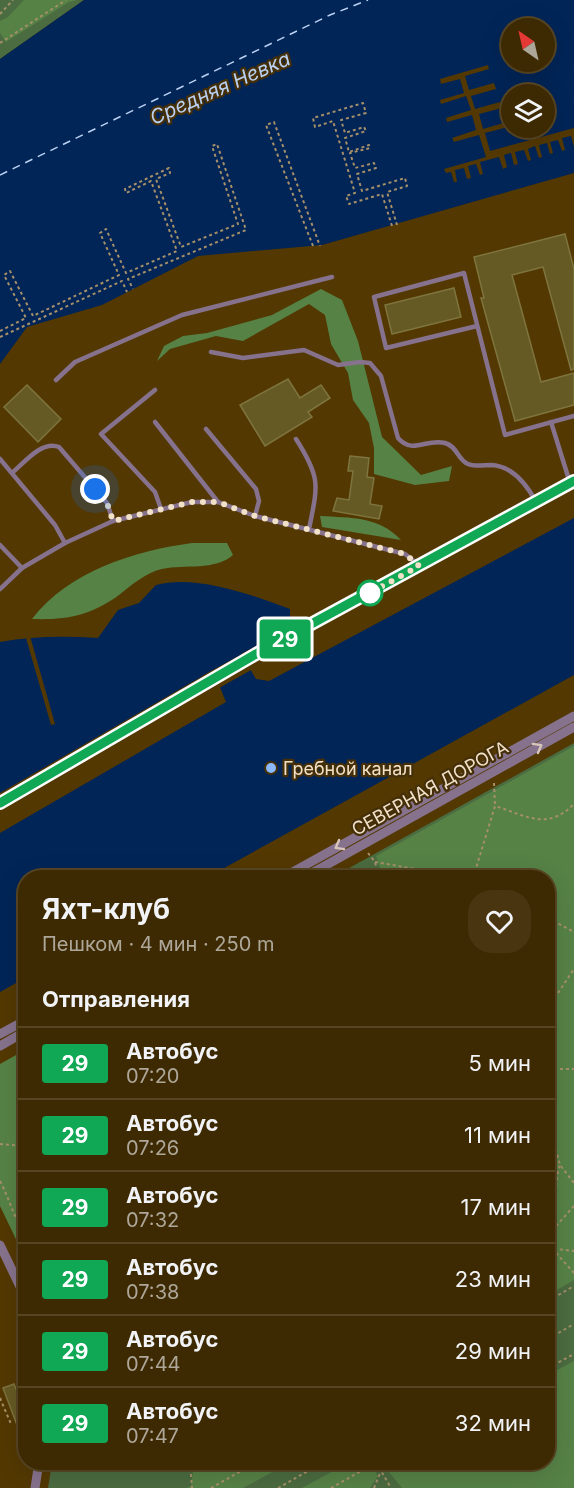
<!DOCTYPE html>
<html lang="ru">
<head>
<meta charset="utf-8">
<style>
	:root { --surface:#3e2a02; --page:#493611; --text:#f1f3f6; --muted:#ada799; --line:#574624 }
	body { margin:0; font-family:Inter,sans-serif; background:var(--page); color:var(--text); height:100vh; display:flex; flex-direction:column; font-size:22px; white-space:nowrap }
	* { box-sizing:border-box; margin:0 }
	p { font-size:20px; color:var(--muted) }
	.icon { flex:none; width:33px; height:33px; fill:none; stroke:currentColor; stroke-width:2; stroke-linecap:round; stroke-linejoin:round }
	.map { position:relative; flex:1; overflow:hidden }
	.panel { position:absolute; left:18px; top:870px; width:537px; height:600px; display:flex; flex-direction:column; background:var(--surface); border-radius:24px; box-shadow:0 6px 24px #0002,0 0 0 2px var(--line) }
	.panel>* { flex:none }
	.badge { padding:0 12px; border-radius:4px; font-size:21px; line-height:39px }
	.needle { width:39px; rotate:326deg }
	.buttons { position:absolute; left:501px; top:18px; display:grid; gap:12px }
	.buttons a { display:grid; place-items:center; width:54px; height:54px; border-radius:50%; background:var(--surface); box-shadow:0 6px 24px #0002,0 0 0 2px var(--line); font-size:30px }
	.you { position:absolute; width:30px; height:30px; margin:-15px; border:4px solid #fff; border-radius:50%; background:#1a73e8; box-shadow:0 0 0 9px #1a73e833 }
	.map>.badge { position:absolute; translate:-50% -50%; box-shadow:0 0 0 3px #fff }
	h2 { padding:0 24px; font-size:22px; line-height:54px }
	.round { display:grid; place-items:center; flex:none; width:63px; height:63px; border-radius:24px; background:var(--page) }
	.headline { display:flex; align-items:center; justify-content:space-between; height:102px; padding:0 24px }
	h1 { font-size:28px; font-weight:700; line-height:45px }
	ul { padding:0; list-style:none }
	li { display:flex; align-items:center; gap:18px; height:72px; padding:0 24px; border-top:2px solid var(--line) }
	li div { flex:1 }
	li b { display:block; font-size:22px }
	li em { font-style:normal }
	li .badge { min-width:66px; font-weight:700; text-align:center }
	.map>svg:first-child { display:block }
</style>
</head>
<body>
<div class="map">
<svg width="574" height="1488" viewBox="0 0 574 1488">
	<rect width="100%" height="100%" fill="#533802"/>
	<g fill="#4b6b40">
		<polygon points="0,0 84,0 0,59"/>
		<polygon points="574,743 574,1488 48,1488 52,1463 548,1462 548,878 333,877"/>
	</g>
	<g fill="#568246">
		<polygon points="24,0 77,0 69,2 6,42 0,33 0,21 8,17"/>
		<polygon points="321,289 342,300 358,341 382,437 421,475 452,466 449,481 415,485 374,474 374,448 369,423 353,400 348,373 331,344 325,315 309,304 243,341 216,336 170,349 157,361 164,346 183,336 207,333 272,315"/>
		<path d="M320,516C351,518 379,516 401,540L322,527Z"/>
		<path d="M192,543H227L233,555C215,571 185,564 162,569C147,572 131,585 119,595C90,616 67,620 32,619C69,571 134,551 192,543Z"/>
		<polygon points="574,746 574,1280 548,1295 548,1244 555,1236 548,1198 548,1115 553,1113 548,1105 548,878 383,877 376,856"/>
		<polygon points="25,1050 25,1258 0,1206 0,1064"/>
		<polygon points="574,1361 574,1488 402,1488 384,1466 390,1462 548,1462 548,1375"/>
		<polygon points="194,1463 194,1462 289,1463 243,1488 187,1488 191,1486"/>
		<polygon points="348,1463 370,1463 378,1476 370,1488 302,1488"/>
	</g>
	<g fill="#012557" fill-rule="evenodd">
		<path d="M84,0H574V173L322,245L198,256L102,305L27,327L0,364V59ZM512,28H544V62H512ZM512,94H544V128H512Z"/>
		<path d="M574,518V675L208,877L26,878L25,978L0,992V833L226,702L213,670L0,793V642C33,636 65,636 98,638L118,610L139,603L156,585C195,574 253,595 290,609V628L241,654L256,679L269,681Z"/>
	</g>
	<g fill="#533802">
		<polygon points="488,65 489,69 465,76 469,90 494,83 496,89 471,96 475,109 500,102 502,108 479,114 483,129 507,122 508,127 485,133 490,151 574,128 574,147 571,136 562,138 565,150 562,151 558,140 550,142 553,153 550,154 547,143 539,145 542,157 539,158 535,146 528,149 531,160 528,161 524,150 515,152 518,164 514,165 511,153 504,155 507,167 503,169 499,157 480,162 483,174 480,175 476,164 468,166 471,178 467,179 464,168 455,170 457,182 454,182 451,172 446,173 444,169 486,157 479,135 454,142 452,138 476,130 472,115 447,122 446,118 471,110 466,96 441,104 440,100 464,93 460,79 441,84 440,79"/>
		<polygon points="30,636 55,724 51,725 26,638"/>
		<polygon points="253,648 254,651 245,656 253,669 219,688 212,674 204,679 202,676"/>
	</g>
	<g fill="none" stroke-linecap="round" stroke-linejoin="round">
		<polyline stroke="#bbd1f2" stroke-width="1.5" stroke-dasharray="8 6" stroke-linecap="butt" points="0,175 330,15 368,0"/>
	</g>
	<g fill="#655a24" stroke="#7e743e" stroke-width="1.5">
		<polygon points="565,234 574,269 574,369 571,370 543,267 512,275 541,382 574,373 574,405 515,421 481,298 484,298 474,257"/>
		<polygon points="454,288 461,317 392,334 385,305"/>
		<polygon points="288,379 300,398 321,385 330,398 308,412 312,417 265,446 240,405"/>
		<polygon points="27,385 61,419 38,442 4,407"/>
		<polygon points="350,456 369,458 367,477 374,478 370,504 382,506 379,519 333,511 337,498 349,500 353,471 348,471"/>
		<polygon points="14,1384 26,1414 26,1421 17,1425 3,1388"/>
	</g>
	<g fill="none" stroke-linecap="round" stroke-linejoin="round">
		<g stroke="#a6906a" stroke-width="2" stroke-dasharray="3 3" stroke-linecap="butt">
			<polyline points="0,14 13,0"/>
			<polyline points="0,43 66,0"/>
			<polyline points="392,226 382,194 349,204 346,196 355,193 333,121 315,127 313,118 363,103 366,113 341,120 345,133 364,127 366,131 345,138 349,152 369,145 370,148 350,153 355,168 374,163 376,168 357,174 362,191 405,178 407,186 387,192 397,225"/>
			<polyline points="313,246 266,125 274,122 320,246"/>
			<polyline points="0,331 26,318 4,275 10,271 33,316 119,275 100,233 106,229 126,273 177,251 151,181 126,193 125,189 169,168 170,173 156,179 181,247 238,224 212,146 217,144 246,230 128,279 133,289"/>
			<polyline points="0,337 122,281 127,292"/>
			<polyline points="494,783 495,806"/>
			<polyline points="368,853 375,862 379,878"/>
			<polyline points="375,862 467,878"/>
			<path d="M473,878L495,806C527,816 547,831 574,804"/>
			<polyline points="548,918 574,932"/>
			<polyline points="548,1008 574,969"/>
			<polyline points="548,1069 574,1069"/>
			<polyline points="548,1120 560,1165 574,1183"/>
			<polyline points="0,1144 26,1146"/>
			<path d="M0,1181C10,1200 13,1217 26,1235"/>
			<path d="M554,1228C558,1206 553,1185 560,1165"/>
			<polyline points="548,1235 574,1206"/>
			<polyline points="548,1244 574,1273"/>
			<polyline points="548,1248 574,1251"/>
			<polyline points="548,1301 574,1286"/>
			<polyline points="548,1339 574,1324"/>
			<polyline points="548,1368 574,1354"/>
			<polyline points="0,1398 11,1424"/>
			<polyline points="190,1462 192,1488"/>
			<polyline points="376,1462 391,1488"/>
			<polyline points="211,1488 257,1462"/>
			<polyline points="278,1488 324,1462"/>
			<polyline points="331,1488 377,1462"/>
			<polyline points="374,1488 381,1471"/>
		</g>
		<g stroke="#86728c" stroke-width="4.5">
			<polyline points="477,326 386,348 374,297 464,273 505,435 574,416"/>
			<path d="M211,352L243,358L304,350L338,365L360,362L370,363L381,376L398,438C413,455 426,438 445,443C457,446 458,460 468,464C474,467 484,465 491,465C512,466 527,485 536,502"/>
			<polyline points="56,380 75,362 182,315 332,277"/>
			<polyline points="155,390 101,434 155,492 161,509"/>
			<polyline points="155,422 218,502"/>
			<polyline points="551,422 570,483"/>
			<polyline points="206,429 256,489 259,501 255,516"/>
			<path d="M296,439C321,478 318,485 309,529"/>
			<polyline points="0,459 55,525 65,543"/>
			<path d="M12,473C25,462 42,440 59,447L107,503L113,521"/>
			<polyline points="0,545 22,568"/>
			<polyline points="0,589 22,568 65,543 113,521 192,502 218,502 255,516 405,554 419,565"/>
		</g>
		<g stroke="#86728c" stroke-width="9">
			<polyline points="0,803 256,654 574,481"/>
			<polyline points="282,878 574,716"/>
			<polyline points="303,878 574,727"/>
			<polyline points="0,1034 26,1020"/>
			<polyline points="0,1046 26,1031"/>
			<polyline points="0,1245 26,1299"/>
			<polyline points="35,1488 39,1462"/>
		</g>
	</g>
	<defs><path id="oneway-chevron" d="M-2-3.5L2.5 0L-2 3.5" fill="none" stroke-width="1.6" stroke-linecap="round" stroke-linejoin="round" transform="scale(1.5)"/></defs>
	<g stroke="#d7c5ba">
		<use href="#oneway-chevron" transform="translate(538 747) rotate(-29)"/>
		<use href="#oneway-chevron" transform="translate(339 846) rotate(151)"/>
	</g>
	<g fill="none" stroke-linecap="round" stroke-linejoin="round">
		<defs>
			<polyline id="line" points="0,803 256,654 574,481"/>
		</defs>
		<use href="#line" stroke="#fff" stroke-width="14"/>
		<use href="#line" stroke="#10a855" stroke-width="9"/>
		<polyline stroke="#f2e1c9" stroke-width="6" stroke-dasharray="0 10.8" points="95,489 107,503 113,521 192,502 218,502 255,516 405,554 419,566 370,593"/>
	</g>
	<circle fill="#fff" stroke="#10a855" stroke-width="3" cx="370" cy="593" r="12"/>
	<circle fill="#8cb9fc" stroke="#442f09" stroke-width="2" cx="271" cy="768" r="6"/>
	<g text-anchor="middle" dominant-baseline="central" stroke-width="4.5" stroke-linejoin="round" paint-order="stroke">
		<g font-size="18" fill="#f2e1c9" stroke="#442f09" text-anchor="start">
			<text x="283" y="768">Гребной канал</text>
		</g>
		<g font-size="18" fill="#f2e1c9" stroke="#442f09">
			<text transform="translate(430 788) rotate(-29)">СЕВЕРНАЯ ДОРОГА</text>
		</g>
		<g font-size="20" font-style="italic" fill="#bbd1f2" stroke="#442f09">
			<text transform="translate(220 88) rotate(-24)">Средняя Невка</text>
		</g>
	</g>
</svg>
<div class="buttons">
<a><svg class="needle" viewBox="-14 -14 28 28"><path d="M0-13l5 13h-10z" fill="#e53935"/><path d="M0 13l5-13h-10z" fill="#ada799"/></svg></a>
<a><svg class="icon" aria-label="layers" viewBox="0 0 24 24"><path d="M12 4l9 5-9 5-9-5zM3 14l9 5 9-5"/></svg></a>
</div>
<div class="you" style="left:95px;top:489px"></div>
<b class="badge" style="left:285px;top:639px;background:#10a855;color:#fff">29</b>
<section class="panel">
<div class="headline"><div><h1>Яхт-клуб</h1><p>Пешком · 4 мин · 250 m</p></div><a class="round"><svg class="icon" aria-label="heart" viewBox="0 0 24 24"><path d="M12 20l-8-8c-3-5 5-10 8-4 3-6 11-1 8 4z"/></svg></a></div>
<h2>Отправления</h2>
<ul>
<li><span class="badge" style="background:#10a855;color:#fff">29</span><div><b>Автобус</b><p>07:20</p></div><em>5 мин</em></li>
<li><span class="badge" style="background:#10a855;color:#fff">29</span><div><b>Автобус</b><p>07:26</p></div><em>11 мин</em></li>
<li><span class="badge" style="background:#10a855;color:#fff">29</span><div><b>Автобус</b><p>07:32</p></div><em>17 мин</em></li>
<li><span class="badge" style="background:#10a855;color:#fff">29</span><div><b>Автобус</b><p>07:38</p></div><em>23 мин</em></li>
<li><span class="badge" style="background:#10a855;color:#fff">29</span><div><b>Автобус</b><p>07:44</p></div><em>29 мин</em></li>
<li><span class="badge" style="background:#10a855;color:#fff">29</span><div><b>Автобус</b><p>07:47</p></div><em>32 мин</em></li>
</ul>
</section>
</div>
</body>
</html>
